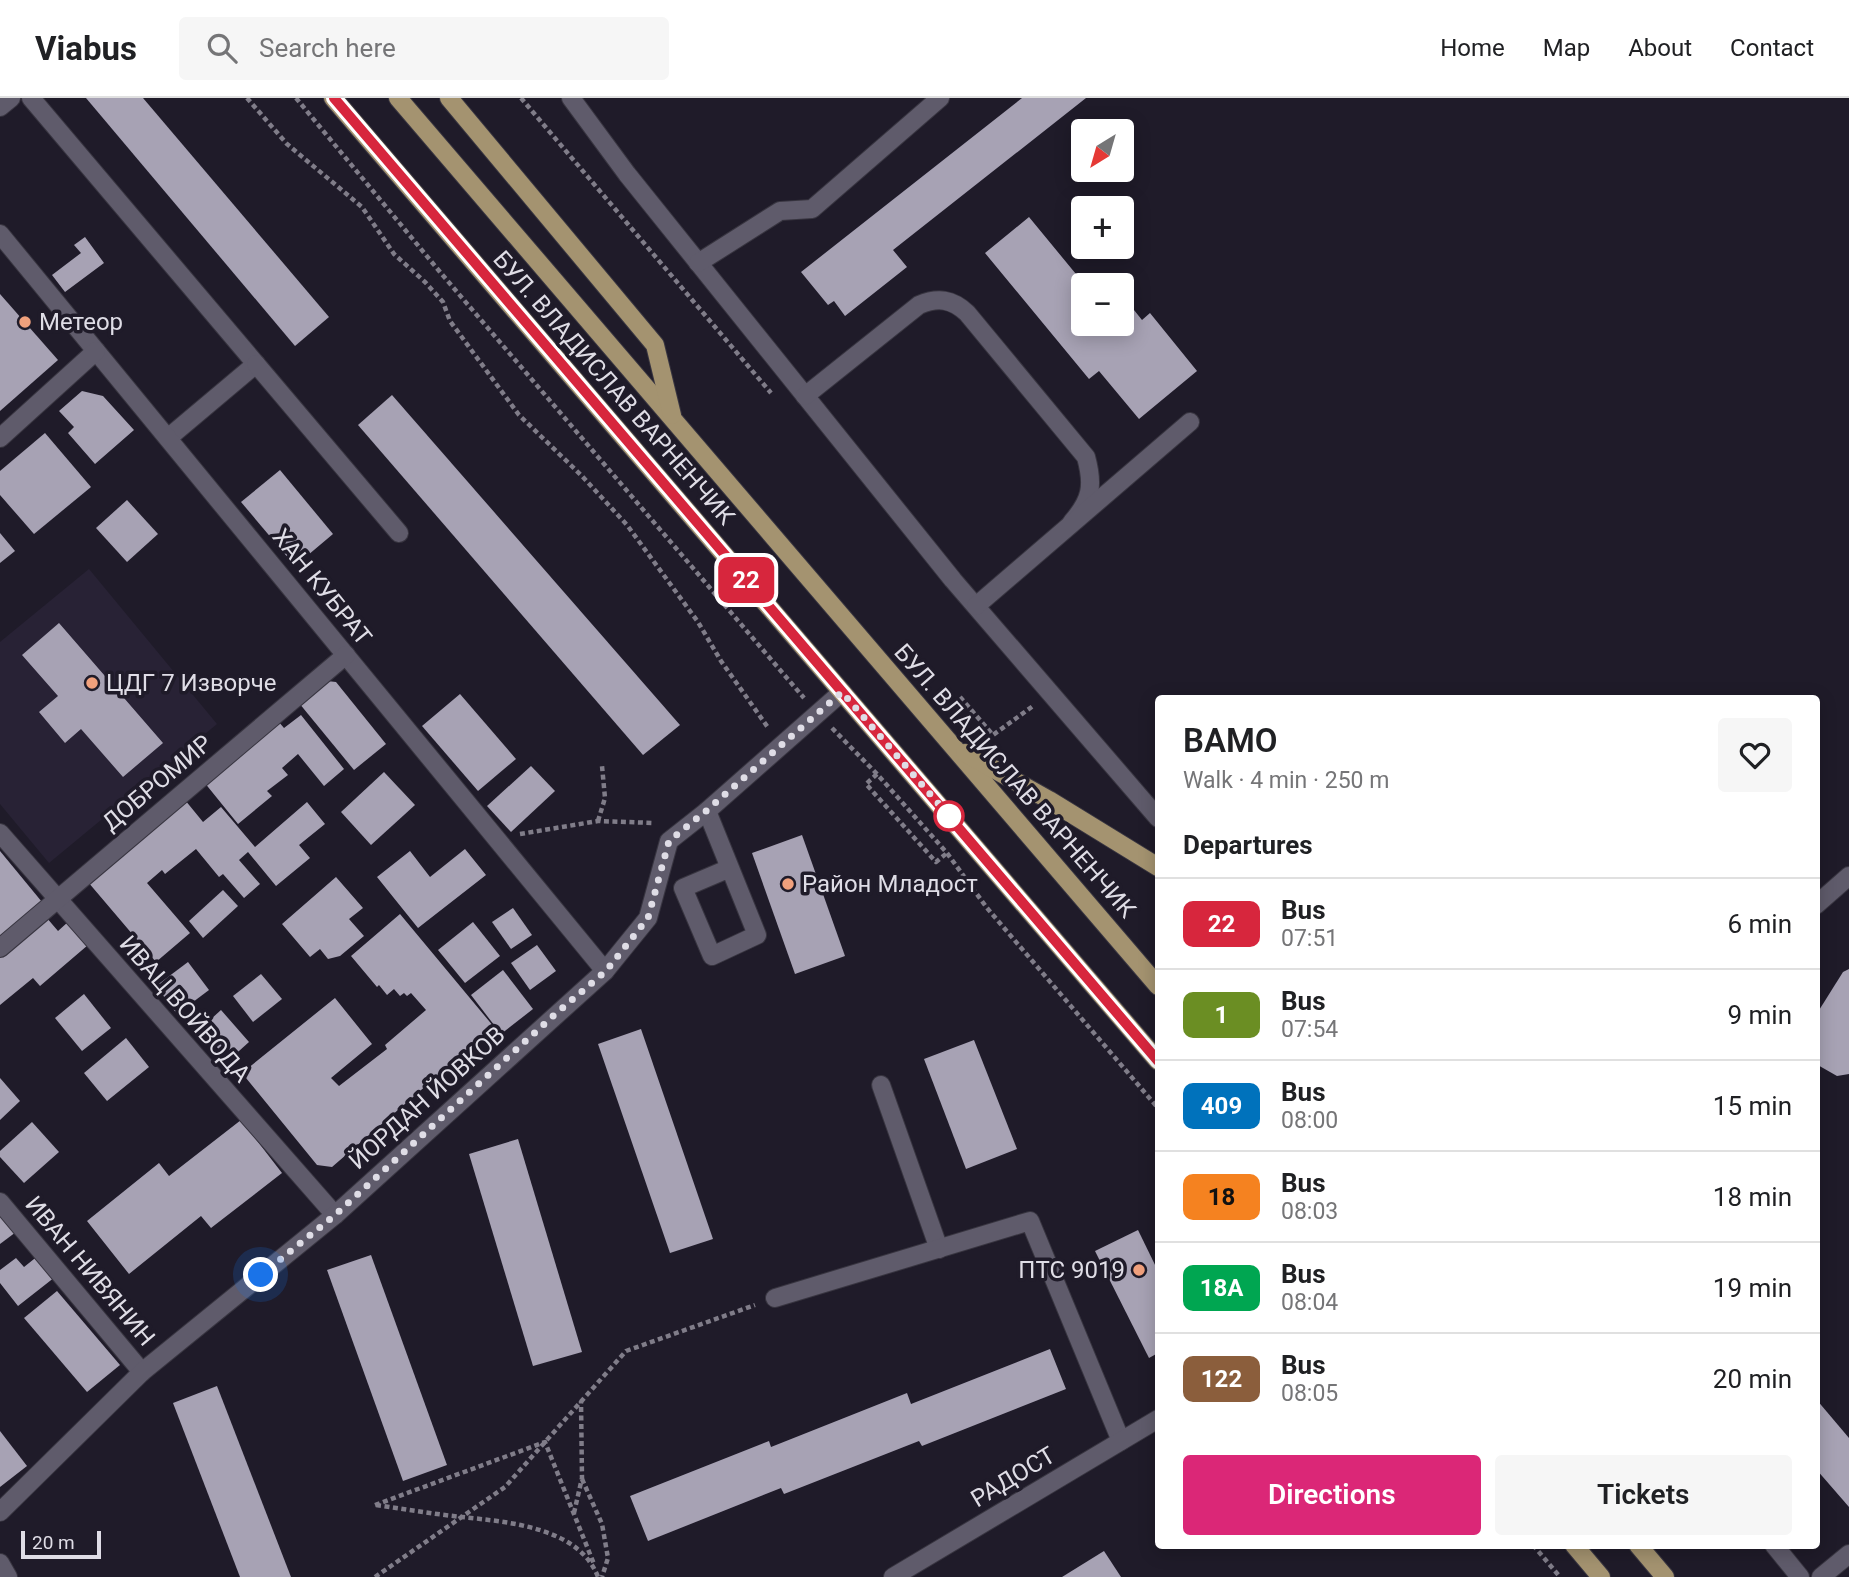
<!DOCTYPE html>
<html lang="en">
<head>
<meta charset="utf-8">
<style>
	:root { --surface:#fff; --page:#f6f6f6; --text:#202124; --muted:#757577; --line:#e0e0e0; --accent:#db2777 }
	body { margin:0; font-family:Roboto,sans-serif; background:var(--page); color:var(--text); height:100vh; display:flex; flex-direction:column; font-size:26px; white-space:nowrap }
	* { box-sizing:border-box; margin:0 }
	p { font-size:23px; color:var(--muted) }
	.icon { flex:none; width:38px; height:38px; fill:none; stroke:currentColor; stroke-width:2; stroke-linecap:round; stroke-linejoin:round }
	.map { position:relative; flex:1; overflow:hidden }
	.drawer { position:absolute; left:1155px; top:597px; width:665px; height:854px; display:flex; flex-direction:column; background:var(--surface); border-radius:7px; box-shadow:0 4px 18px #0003 }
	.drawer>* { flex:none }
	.badge { padding:0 14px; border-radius:10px; font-size:24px; line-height:46px }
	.needle { width:46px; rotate:217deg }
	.tools { position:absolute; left:1071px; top:21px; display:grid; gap:14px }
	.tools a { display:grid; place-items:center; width:63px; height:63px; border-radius:7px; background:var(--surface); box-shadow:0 4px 18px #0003; font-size:35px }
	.scale { position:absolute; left:21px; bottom:18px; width:80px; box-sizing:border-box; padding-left:7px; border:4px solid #dfdde6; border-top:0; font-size:19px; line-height:24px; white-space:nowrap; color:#dfdde6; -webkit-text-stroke:5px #1f1b29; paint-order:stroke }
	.you { position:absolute; width:35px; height:35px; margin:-18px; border:5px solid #fff; border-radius:50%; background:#1a73e8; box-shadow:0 0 0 10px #1a73e833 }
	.map>.badge { position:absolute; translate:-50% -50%; box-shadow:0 0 0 4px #fff }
	h2 { padding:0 28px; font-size:26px; line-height:63px }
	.round { display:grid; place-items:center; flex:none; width:74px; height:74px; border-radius:7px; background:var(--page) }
	.overview { display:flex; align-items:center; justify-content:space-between; height:119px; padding:0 28px }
	h1 { font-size:33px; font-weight:600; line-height:52px }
	.button { display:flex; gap:14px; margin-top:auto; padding:14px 28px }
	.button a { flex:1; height:80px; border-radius:7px; background:var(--accent); color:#fff; font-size:28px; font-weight:600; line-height:80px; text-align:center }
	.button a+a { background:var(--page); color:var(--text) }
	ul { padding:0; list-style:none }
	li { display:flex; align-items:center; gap:21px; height:91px; padding:0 28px; border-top:2px solid var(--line) }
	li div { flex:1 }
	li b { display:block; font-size:26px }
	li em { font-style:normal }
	li .badge { min-width:77px; font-weight:700; text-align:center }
	header { display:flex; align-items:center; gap:42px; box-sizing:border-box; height:98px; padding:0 35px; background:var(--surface); border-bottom:2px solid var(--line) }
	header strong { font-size:33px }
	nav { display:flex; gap:38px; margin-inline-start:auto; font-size:24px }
	.search { width:490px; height:63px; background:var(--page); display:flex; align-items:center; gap:18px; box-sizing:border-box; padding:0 24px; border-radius:7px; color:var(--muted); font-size:26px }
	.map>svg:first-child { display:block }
</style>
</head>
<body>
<header>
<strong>Viabus</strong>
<div class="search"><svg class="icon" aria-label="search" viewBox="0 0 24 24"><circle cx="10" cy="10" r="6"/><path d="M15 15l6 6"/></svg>Search here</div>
<nav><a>Home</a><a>Map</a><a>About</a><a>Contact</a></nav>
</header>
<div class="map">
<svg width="1849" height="1479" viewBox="0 0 1849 1479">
	<rect width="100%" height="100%" fill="#1f1b29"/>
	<polygon fill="#282235" points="89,471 217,626 49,765 0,706 0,544"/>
	<g fill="#a7a2b4">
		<polygon points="86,0 143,0 329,219 295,248"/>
		<polygon points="1022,0 1086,0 893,152 907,169 845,218 834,203 828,207 801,174"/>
		<polygon points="1029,119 1085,187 1083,226 1122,226 1122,197 1142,222 1150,215 1197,273 1139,321 1099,273 1089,281 985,155"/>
		<polygon points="85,139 104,165 65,194 52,177 81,155 74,147"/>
		<polygon points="0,196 58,262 0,313"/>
		<polygon points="82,293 103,298 134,332 95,366 68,335 74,329 59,313"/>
		<polygon points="392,297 680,627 643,657 358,327"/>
		<polygon points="45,335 91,389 34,436 0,397 0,373"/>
		<polygon points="280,372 333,436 295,468 241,404"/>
		<polygon points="127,402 158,436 127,464 96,430"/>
		<polygon points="0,435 15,453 0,465"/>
		<polygon points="59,525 163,645 123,679 81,631 65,645 39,614 58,598 22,557"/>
		<polygon points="327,583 336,584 386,646 354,672 299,605"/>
		<polygon points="460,596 516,661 478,693 422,628"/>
		<polygon points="301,617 344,671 324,688 298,656 282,670 288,677 267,693 272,698 238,726 204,684 278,623 284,630"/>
		<polygon points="531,668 555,693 511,734 487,708"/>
		<polygon points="384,674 415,707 371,747 341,714"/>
		<polygon points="185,702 203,724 221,709 255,749 307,704 325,726 299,747 310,760 276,788 248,754 239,762 260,786 244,800 223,776 219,779 196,751 165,776 162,772 147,785 190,835 156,864 88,784"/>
		<polygon points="802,737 845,858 795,876 752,755"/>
		<polygon points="465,751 486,777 418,830 377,779 410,753 430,779"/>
		<polygon points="0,753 42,804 0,839"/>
		<polygon points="336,779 363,810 349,821 364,838 340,858 328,861 320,851 310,859 282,826"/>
		<polygon points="223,792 238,808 203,840 189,823"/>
		<polygon points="513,810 532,837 511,851 492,824"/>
		<polygon points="400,816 494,929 332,1069 317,1067 242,975 335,900 372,946 331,980 339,988 387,951 385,947 426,912 411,895 407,898 404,895 400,898 394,891 387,897 379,887 377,889 351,858"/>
		<polygon points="46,819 58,833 68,824 88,847 40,888 33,880 0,907 0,859"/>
		<polygon points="473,824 500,858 465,885 438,852"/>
		<polygon points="537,847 556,873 530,892 511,865"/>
		<polygon points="188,864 209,892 177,916 156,888"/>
		<polygon points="1849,871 1849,976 1837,978 1816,966 1816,917 1843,874"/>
		<polygon points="503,872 533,911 501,936 471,897"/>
		<polygon points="261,876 282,901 253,924 233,898"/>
		<polygon points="84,896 111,930 82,953 55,920"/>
		<polygon points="221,912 249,944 229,962 200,931"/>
		<polygon points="641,931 713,1141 670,1155 598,946"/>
		<polygon points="126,940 149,969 107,1003 84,975"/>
		<polygon points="974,942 1017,1051 966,1071 924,961"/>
		<polygon points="0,980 20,1003 0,1022"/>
		<polygon points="241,1022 282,1075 211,1130 201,1118 129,1176 87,1123 159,1065 169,1078"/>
		<polygon points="32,1024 59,1054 24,1085 0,1059 0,1053"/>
		<polygon points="518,1041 582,1254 533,1268 469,1056"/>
		<polygon points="0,1114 16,1134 0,1146"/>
		<polygon points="1138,1132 1158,1173 1158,1255 1149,1260 1095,1153"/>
		<polygon points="39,1157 55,1179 18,1208 0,1185 0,1172 16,1160 24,1169"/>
		<polygon points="371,1157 447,1367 403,1383 327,1172"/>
		<polygon points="57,1193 120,1267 87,1294 24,1220"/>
		<polygon points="1050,1251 1066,1291 922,1348 919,1343 784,1396 781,1390 648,1443 630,1398 769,1343 771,1349 907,1295 911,1306"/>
		<polygon points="217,1288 291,1479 240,1479 173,1305"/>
		<polygon points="1816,1301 1849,1340 1849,1409 1816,1371"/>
		<polygon points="0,1333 27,1368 0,1389"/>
		<polygon points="1104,1453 1121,1479 1062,1479"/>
	</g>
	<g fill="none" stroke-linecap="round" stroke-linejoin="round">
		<defs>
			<g id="minor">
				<polyline points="31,0 256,266 168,340"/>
				<polyline points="571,0 627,76 953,482 1158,720"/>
				<polyline points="0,9 11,0"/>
				<polyline points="0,136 605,873"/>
				<polyline points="698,165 780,113 812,111 940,0"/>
				<polyline points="256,266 399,435"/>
				<path d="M805,298L919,207C938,199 952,201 967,215L1086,359C1094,388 1091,402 1072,424"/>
				<polyline points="0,340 96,253"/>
				<polyline points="976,508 1190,324"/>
				<polyline points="707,713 757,837 712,858 683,790 730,770"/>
				<polyline points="0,735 335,1117"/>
				<polyline points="1816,807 1849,778"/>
				<polyline points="0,850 346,557"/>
				<polyline points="881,987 939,1151"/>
				<polyline points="0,1104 142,1274"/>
				<polyline points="775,1200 1030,1123 1121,1343"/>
				<polyline points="0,1414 142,1274 335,1117 605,873 648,820 669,743 707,713 842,594"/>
				<polyline points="1774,1447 1800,1479"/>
				<polyline points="0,1465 8,1479"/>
				<polyline points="893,1479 1158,1321"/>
				<polyline points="1821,1479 1849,1456"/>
			</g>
			<g id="major">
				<polyline points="333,0 1158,963"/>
				<polyline points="398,0 1158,888"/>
				<polyline points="449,0 655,247 672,317"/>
				<polyline points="965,655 1049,702 1158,769"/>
				<polyline points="1574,1447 1601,1479"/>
				<polyline points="1638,1447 1665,1479"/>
			</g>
		</defs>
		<use href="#minor" stroke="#383540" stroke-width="20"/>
		<use href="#major" stroke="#383540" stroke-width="20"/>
		<g stroke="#807d89" stroke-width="4.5" stroke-dasharray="5 3.5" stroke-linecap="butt">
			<polyline points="247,0 287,46 362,109 394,156 425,184 443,204 450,223 519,317 582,378 627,427 698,524 721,563 769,631"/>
			<polyline points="296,0 440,174 804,600"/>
			<polyline points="521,0 771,295"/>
			<polyline points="960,599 993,637 1033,608"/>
			<polyline points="832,630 877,676 947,755 987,810 1158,1010"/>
			<polyline points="877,676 866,686 936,764 947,755"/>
			<polyline points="598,723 605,700 602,668"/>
			<polyline points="520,736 598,723 654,725"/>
			<polyline points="582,1381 602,1426 608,1460 602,1479"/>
			<polyline points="375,1407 545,1344 594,1466"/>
			<path d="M376,1407C405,1411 433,1416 462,1419C508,1424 579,1429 598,1479"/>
			<polyline points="574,1415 582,1380 581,1303"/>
			<polyline points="1533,1447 1560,1479"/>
			<polyline points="375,1479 505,1389 626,1253 755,1207"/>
		</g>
		<use href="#minor" stroke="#5f5b6b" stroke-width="18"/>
		<use href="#major" stroke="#a49370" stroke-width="18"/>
	</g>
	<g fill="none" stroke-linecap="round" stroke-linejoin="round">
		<defs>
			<polyline id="line" points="334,0 1158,963"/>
		</defs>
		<use href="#line" stroke="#fff" stroke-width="16"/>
		<use href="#line" stroke="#d7263d" stroke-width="10"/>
		<polyline stroke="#dfdde6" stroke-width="7" stroke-dasharray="0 12.6" points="261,1177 335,1117 553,918 606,873 648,820 669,743 706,713 842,594 949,718"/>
	</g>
	<g fill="#f1a17d" stroke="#1f1b29" stroke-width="2.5">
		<circle cx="25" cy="224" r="7"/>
		<circle cx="92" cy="585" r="7"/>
		<circle cx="788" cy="786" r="7"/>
		<circle cx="1139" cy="1172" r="7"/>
	</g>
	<circle fill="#fff" stroke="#d7263d" stroke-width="3.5" cx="949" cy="718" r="14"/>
	<g text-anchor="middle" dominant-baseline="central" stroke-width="7" stroke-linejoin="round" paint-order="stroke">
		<g font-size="24" fill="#dfdde6" stroke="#1f1b29" text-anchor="start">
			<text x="39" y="224">Метеор</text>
			<text x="106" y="585">ЦДГ 7 Изворче</text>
			<text x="802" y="786">Район Младост</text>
			<text x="1125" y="1172" text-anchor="end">ПТС 9019</text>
		</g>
		<g font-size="24" fill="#dfdde6" stroke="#1f1b29">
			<text transform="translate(614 290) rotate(49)">БУЛ. ВЛАДИСЛАВ ВАРНЕНЧИК</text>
			<text transform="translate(322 489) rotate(51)">ХАН КУБРАТ</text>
			<text transform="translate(1015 683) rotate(49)">БУЛ. ВЛАДИСЛАВ ВАРНЕНЧИК</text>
			<text transform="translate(157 685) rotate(-40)">ДОБРОМИР</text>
			<text transform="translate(185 911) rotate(49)">ИВАЦ ВОЙВОДА</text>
			<text transform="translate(427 1000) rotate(-42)">ЙОРДАН ЙОВКОВ</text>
			<text transform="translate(90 1173) rotate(50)">ИВАН НИВЯНИН</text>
			<text transform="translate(1013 1379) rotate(-31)">РАДОСТ</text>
		</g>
	</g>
</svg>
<div class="tools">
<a><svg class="needle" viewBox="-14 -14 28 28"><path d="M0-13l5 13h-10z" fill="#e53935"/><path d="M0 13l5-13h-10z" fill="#757577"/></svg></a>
<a>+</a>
<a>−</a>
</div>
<div class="scale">20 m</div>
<div class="you" style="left:261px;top:1177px"></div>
<b class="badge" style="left:746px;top:482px;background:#d7263d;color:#fff">22</b>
<section class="drawer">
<div class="overview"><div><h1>ВАМО</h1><p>Walk · 4 min · 250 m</p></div><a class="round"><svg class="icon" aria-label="heart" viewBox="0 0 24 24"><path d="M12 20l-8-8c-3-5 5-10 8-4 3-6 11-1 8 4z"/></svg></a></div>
<h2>Departures</h2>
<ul>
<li><span class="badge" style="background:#d7263d;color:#fff">22</span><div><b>Bus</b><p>07:51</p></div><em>6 min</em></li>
<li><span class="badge" style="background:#6b8e23;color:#fff">1</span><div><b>Bus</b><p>07:54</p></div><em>9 min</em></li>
<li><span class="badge" style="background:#0072bc;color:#fff">409</span><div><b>Bus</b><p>08:00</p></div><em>15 min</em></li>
<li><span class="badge" style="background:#f58220;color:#111">18</span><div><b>Bus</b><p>08:03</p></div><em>18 min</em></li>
<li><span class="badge" style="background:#00a651;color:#fff">18А</span><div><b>Bus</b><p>08:04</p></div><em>19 min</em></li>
<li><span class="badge" style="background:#8b5e3c;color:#fff">122</span><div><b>Bus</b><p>08:05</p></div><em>20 min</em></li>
</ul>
<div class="button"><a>Directions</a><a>Tickets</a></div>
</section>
</div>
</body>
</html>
